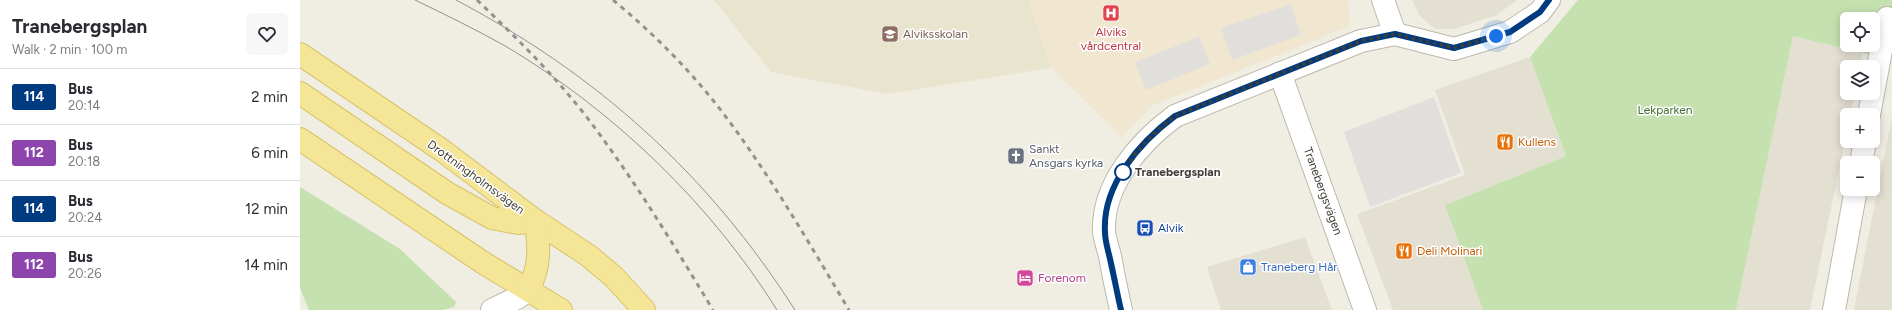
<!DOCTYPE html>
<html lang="en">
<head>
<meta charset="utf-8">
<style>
	:root { --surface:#fff; --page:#f7f7f7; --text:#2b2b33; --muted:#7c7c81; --line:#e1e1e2 }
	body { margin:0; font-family:Figtree,sans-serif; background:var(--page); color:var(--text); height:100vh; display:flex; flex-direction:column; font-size:15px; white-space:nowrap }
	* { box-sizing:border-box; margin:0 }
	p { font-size:13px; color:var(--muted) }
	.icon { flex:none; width:22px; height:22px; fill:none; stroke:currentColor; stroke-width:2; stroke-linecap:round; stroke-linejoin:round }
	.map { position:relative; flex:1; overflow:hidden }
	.side { display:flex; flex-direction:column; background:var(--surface); width:300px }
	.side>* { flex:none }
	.badge { padding:0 8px; border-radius:3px; font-size:14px; line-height:26px }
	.tools { position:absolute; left:1540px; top:12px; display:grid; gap:8px }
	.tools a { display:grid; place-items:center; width:40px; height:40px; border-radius:6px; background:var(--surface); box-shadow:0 2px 10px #0003; font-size:20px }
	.you { position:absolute; width:20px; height:20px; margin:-10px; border:3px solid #fff; border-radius:50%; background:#1a73e8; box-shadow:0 0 0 6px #1a73e833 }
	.map>.badge { position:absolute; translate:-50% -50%; box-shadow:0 0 0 2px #fff }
	.round { display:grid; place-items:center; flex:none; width:42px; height:42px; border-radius:6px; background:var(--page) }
	.head { display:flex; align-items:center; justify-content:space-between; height:68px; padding:0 12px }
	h1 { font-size:19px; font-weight:700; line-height:30px }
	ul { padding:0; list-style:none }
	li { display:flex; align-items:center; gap:12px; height:56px; padding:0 12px; border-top:1px solid var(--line) }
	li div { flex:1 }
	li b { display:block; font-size:15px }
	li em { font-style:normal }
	li .badge { min-width:44px; font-weight:700; text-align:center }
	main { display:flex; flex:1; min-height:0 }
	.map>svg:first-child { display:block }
</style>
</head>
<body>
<main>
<section class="side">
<div class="head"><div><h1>Tranebergsplan</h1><p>Walk · 2 min · 100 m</p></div><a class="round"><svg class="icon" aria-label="heart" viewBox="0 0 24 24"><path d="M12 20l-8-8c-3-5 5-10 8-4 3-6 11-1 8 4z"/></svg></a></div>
<ul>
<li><span class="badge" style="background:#003b80;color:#fff">114</span><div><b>Bus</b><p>20:14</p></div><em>2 min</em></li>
<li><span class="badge" style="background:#8e44ad;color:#fff">112</span><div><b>Bus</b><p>20:18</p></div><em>6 min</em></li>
<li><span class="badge" style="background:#003b80;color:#fff">114</span><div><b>Bus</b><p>20:24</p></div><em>12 min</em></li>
<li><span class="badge" style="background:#8e44ad;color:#fff">112</span><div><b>Bus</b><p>20:26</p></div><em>14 min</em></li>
</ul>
</section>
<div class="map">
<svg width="1592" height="310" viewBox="0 0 1592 310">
	<rect width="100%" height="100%" fill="#f0ede3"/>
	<g fill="#e3e0d2">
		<polygon points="1112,0 1217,0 1197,15 1154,29 1135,29 1120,16"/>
		<polygon points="1493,36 1563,53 1560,67 1547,67 1547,93 1555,93 1550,115 1547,115 1547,131 1510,310 1436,310"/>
		<polygon points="1230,57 1266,156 1145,205 1183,310 1093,310 1057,214 1165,175 1135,90"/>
		<polygon points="1592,116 1592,310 1554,310"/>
		<polygon points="1005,237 1032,310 921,310 907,267"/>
	</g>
	<polygon fill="#f1e6cf" points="728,0 1048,0 1050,26 851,106 822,137 751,68"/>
	<polygon fill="#e8e4ce" points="414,0 728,0 751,68 587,94 471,72"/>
	<g fill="#c5e1af" fill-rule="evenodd">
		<path d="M1278,0H1592V60L1493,36L1436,310H1183L1145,205L1266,156L1230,57ZM1547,19H1573V45H1547Z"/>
		<polygon points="0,187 100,249 156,302 154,307 143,310 9,310 0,288"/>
	</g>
	<g fill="#e1dfdb">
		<polygon points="991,4 1001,35 932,60 921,28"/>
		<polygon points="899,37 910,64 846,90 835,62"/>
		<polygon points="1134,97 1161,173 1070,207 1044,132"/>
	</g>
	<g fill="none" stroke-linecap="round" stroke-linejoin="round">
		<defs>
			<g id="minor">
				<polyline points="1083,0 1095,34"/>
				<polyline points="980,73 1065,310"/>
				<polyline points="1569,115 1587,18"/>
				<polyline points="1561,163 1565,141"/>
				<polyline points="192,310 217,298 228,290"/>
				<path d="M821,310C817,292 813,274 810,256C808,248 805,240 804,232C802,184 840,142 875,116L1061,41L1095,34L1154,49L1210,32L1240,12L1249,0"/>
				<polyline points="1534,310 1556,189"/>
			</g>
			<g id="major">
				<polyline points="0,54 143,151 236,221 289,256 314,277 344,310"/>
				<polyline points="0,93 147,193 192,218 218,223 236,221"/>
				<polyline points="0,139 182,262 261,310"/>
				<path d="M228,290C241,267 239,246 236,221"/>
			</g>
		</defs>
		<use href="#minor" stroke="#bdb9aa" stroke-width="24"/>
		<use href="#major" stroke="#d7c369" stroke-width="24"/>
		<use href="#minor" stroke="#fff" stroke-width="22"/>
		<use href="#major" stroke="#f4e597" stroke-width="22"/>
		<g stroke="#929292" stroke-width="1">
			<path d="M115,0C146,15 177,30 207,47C314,111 411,204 477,310"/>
			<path d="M156,0C298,75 408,174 495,310"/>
		</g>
		<g stroke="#929292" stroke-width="3" stroke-dasharray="5 5" stroke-linecap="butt">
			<path d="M177,0C222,43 267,88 303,139C343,194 378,252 413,310"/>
			<path d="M313,0C353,33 391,71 423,113C470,175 509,243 549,310"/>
		</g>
	</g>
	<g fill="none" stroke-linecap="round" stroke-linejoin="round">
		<defs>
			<path id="line" d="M821,310C817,293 814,276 810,259C808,250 805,241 805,232C802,185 840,142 875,116L1061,41L1095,34L1154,48L1210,32L1240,12L1249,0"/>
		</defs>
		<use href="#line" stroke="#fff" stroke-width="9"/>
		<use href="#line" stroke="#003b80" stroke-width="6"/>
		<path stroke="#413d34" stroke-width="4" stroke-dasharray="0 7.2" d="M823,172C835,151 854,132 875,116L1061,41L1095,34L1154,48L1196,36"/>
	</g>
	<defs>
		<symbol id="hospital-square" viewBox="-11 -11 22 22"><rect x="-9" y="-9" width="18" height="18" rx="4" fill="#e0444e" stroke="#fff"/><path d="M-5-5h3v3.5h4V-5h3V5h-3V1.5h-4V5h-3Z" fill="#fff"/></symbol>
		<symbol id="school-square" viewBox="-11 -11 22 22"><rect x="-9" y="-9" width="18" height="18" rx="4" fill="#8d6e63" stroke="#fff"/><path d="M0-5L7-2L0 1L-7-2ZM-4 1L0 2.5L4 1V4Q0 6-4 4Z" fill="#fff"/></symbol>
		<symbol id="restaurant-square" viewBox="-11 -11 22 22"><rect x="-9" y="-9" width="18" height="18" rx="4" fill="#e8710a" stroke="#fff"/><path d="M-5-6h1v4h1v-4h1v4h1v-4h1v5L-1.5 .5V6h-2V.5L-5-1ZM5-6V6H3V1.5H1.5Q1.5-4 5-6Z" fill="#fff"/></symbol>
		<symbol id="church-square" viewBox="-11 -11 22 22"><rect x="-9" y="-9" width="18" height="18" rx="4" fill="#6b7280" stroke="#fff"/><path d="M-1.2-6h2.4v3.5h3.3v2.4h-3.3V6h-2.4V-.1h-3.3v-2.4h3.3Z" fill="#fff"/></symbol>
		<symbol id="bus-square" viewBox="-11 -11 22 22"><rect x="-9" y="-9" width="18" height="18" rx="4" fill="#1a4fb4" stroke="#fff"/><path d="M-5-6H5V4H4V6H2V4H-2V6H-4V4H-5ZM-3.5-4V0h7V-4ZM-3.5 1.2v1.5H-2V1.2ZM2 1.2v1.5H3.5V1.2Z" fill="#fff"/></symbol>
		<symbol id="shop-square" viewBox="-11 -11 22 22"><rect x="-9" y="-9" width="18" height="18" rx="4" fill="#3f7fe0" stroke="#fff"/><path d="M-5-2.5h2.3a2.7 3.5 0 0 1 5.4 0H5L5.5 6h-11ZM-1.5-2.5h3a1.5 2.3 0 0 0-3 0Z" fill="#fff"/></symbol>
		<symbol id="hotel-square" viewBox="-11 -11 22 22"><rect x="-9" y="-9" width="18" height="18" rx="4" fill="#d1479c" stroke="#fff"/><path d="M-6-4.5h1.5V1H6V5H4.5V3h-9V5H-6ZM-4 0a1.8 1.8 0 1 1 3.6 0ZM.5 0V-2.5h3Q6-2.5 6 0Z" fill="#fff"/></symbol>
	</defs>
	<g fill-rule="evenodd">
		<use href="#hospital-square" x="801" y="3" width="20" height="20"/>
		<use href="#school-square" x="580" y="24" width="20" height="20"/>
		<use href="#restaurant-square" x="1195" y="132" width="20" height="20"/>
		<use href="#church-square" x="706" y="146" width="20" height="20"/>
		<use href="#bus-square" x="835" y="218" width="20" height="20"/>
		<use href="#restaurant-square" x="1094" y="241" width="20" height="20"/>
		<use href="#shop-square" x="938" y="257" width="20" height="20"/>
		<use href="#hotel-square" x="715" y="268" width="20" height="20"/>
	</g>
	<circle fill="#fff" stroke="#003b80" stroke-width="2" cx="823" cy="172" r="8"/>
	<g text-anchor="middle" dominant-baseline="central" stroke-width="3" stroke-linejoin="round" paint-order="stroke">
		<g font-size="12" fill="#be3a42" stroke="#fff">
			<text x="811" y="32">Alviks<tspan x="811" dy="14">vårdcentral</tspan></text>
		</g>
		<g font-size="12" fill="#785e54" stroke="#fff" text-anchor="start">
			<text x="603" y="34">Alviksskolan</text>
		</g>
		<g font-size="12" fill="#3e6d2d" stroke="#fff">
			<text x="1365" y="110">Lekparken</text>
		</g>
		<g font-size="12" fill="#c56008" stroke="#fff" text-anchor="start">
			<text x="1218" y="142">Kullens</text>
			<text x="1117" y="251">Deli Molinari</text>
		</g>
		<g font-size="12" fill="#5b616d" stroke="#fff" text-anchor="start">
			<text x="729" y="149">Sankt<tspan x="729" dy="14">Ansgars kyrka</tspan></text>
		</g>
		<g font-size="12" font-weight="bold" fill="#413d34" stroke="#fff" text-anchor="start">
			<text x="835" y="172">Tranebergsplan</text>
		</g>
		<g font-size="12" fill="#413d34" stroke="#fff">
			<text transform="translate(176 177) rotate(36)">Drottningholmsvägen</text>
			<text transform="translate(1023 191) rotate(70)">Tranebergsvägen</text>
		</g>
		<g font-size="12" fill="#164399" stroke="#fff" text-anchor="start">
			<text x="858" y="228">Alvik</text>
		</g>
		<g font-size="12" fill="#366cbe" stroke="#fff" text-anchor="start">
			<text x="961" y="267">Traneberg Hår</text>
		</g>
		<g font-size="12" fill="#b23c85" stroke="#fff" text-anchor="start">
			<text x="738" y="278">Forenom</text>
		</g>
	</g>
</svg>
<div class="tools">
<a><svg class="icon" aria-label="locate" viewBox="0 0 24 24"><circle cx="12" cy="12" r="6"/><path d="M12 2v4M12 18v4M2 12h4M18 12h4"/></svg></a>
<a><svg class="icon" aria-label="layers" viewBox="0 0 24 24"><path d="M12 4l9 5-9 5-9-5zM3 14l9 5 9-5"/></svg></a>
<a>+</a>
<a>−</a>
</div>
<div class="you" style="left:1196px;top:36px"></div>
</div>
</main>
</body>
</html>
